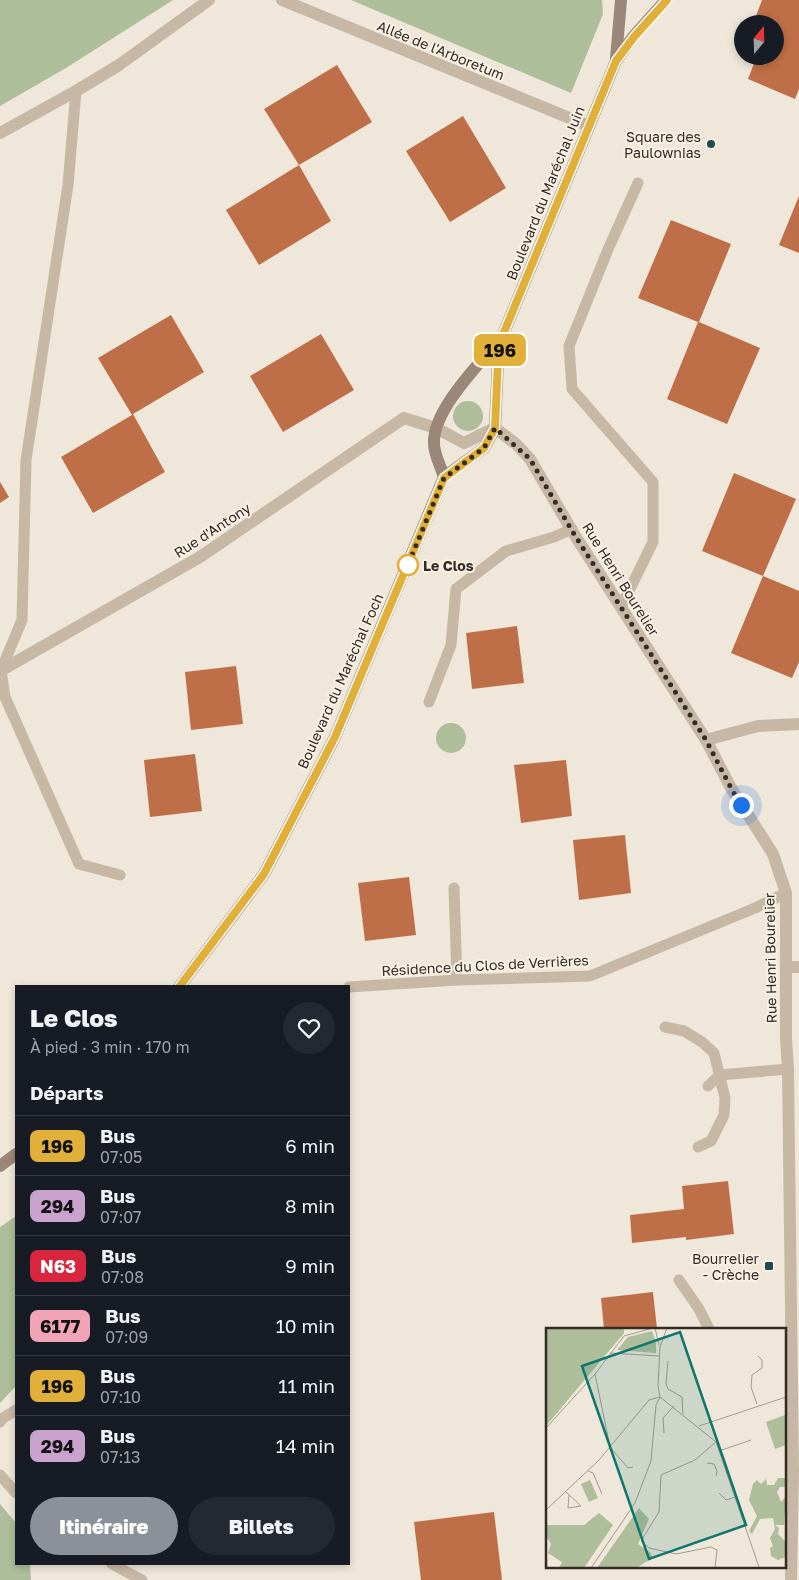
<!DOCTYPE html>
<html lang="fr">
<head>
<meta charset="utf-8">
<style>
	:root { --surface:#171b24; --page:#242831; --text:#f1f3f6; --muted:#9ea1a6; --line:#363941; --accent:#8c9099 }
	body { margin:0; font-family:"Golos Text",sans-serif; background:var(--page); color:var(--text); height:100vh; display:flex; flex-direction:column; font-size:19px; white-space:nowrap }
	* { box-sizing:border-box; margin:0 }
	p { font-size:16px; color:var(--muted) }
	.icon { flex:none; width:28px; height:28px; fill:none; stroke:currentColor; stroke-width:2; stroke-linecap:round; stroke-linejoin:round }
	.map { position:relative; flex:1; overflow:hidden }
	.side { position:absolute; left:15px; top:985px; width:335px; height:580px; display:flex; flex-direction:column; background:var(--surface); border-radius:0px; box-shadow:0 2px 8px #0003 }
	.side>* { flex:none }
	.badge { padding:0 10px; border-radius:8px; font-size:18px; line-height:32px }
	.needle { width:32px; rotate:19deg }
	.controls { position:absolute; left:734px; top:15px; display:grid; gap:10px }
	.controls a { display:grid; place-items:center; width:50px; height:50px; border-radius:50%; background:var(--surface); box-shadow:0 2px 8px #0003; font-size:25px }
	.you { position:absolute; width:25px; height:25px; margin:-12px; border:4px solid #fff; border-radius:50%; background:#1a73e8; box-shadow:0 0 0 8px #1a73e833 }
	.map>.badge { position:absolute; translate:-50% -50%; box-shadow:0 0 0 2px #fff }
	h2 { padding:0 15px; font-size:19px; line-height:45px }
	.round { display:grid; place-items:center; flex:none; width:52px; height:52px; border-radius:26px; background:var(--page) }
	.summary { display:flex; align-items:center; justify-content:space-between; height:85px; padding:0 15px }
	h1 { font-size:24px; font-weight:800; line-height:38px }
	.button { display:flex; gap:10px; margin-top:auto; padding:10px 15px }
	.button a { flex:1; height:58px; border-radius:30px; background:var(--accent); color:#fff; font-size:20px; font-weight:800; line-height:58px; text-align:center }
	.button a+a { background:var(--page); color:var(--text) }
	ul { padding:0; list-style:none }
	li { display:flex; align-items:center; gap:15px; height:60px; padding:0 15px; border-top:1px solid var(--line) }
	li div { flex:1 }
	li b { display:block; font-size:19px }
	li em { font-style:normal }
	li .badge { min-width:55px; font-weight:700; text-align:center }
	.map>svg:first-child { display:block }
</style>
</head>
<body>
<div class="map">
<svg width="799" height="1580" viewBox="0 0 799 1580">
	<rect width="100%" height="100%" fill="#efe7d9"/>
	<g fill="#aebd9a">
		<polygon points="0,0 173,0 66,68 0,106"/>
		<polygon points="351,0 602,0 603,14 571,93"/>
		<circle cx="468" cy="416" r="15"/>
		<circle cx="451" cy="738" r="15"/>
		<polygon points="16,1216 16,1386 0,1403 0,1227"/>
		<polygon points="0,1504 16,1523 16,1564 30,1564 31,1580 0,1580"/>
	</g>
	<g fill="#bf6f47">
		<polygon points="762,0 799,0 799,89 795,99 748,79 755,61 744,56 775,56 775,24 753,24"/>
		<polygon points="337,65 372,122 299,165 264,109"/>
		<polygon points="463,116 506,188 450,222 406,151"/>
		<polygon points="299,165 331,221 259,265 226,210"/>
		<polygon points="799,196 799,253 779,245"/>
		<polygon points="671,220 731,244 699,322 760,348 727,424 667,399 698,322 638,298"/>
		<polygon points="171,315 204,372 133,414 165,472 93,513 61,457 132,415 98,358"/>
		<polygon points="321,334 354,390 283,432 250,376"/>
		<polygon points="734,473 796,499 763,576 702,551"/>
		<polygon points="0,482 9,497 0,503"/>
		<polygon points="763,576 799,591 799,662 792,678 731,653"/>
		<polygon points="517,626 524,683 472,689 466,633"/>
		<polygon points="236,666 243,724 191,730 185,672"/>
		<polygon points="195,754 202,811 150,817 144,760"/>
		<polygon points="566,760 572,816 521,823 514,765"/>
		<polygon points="625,835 631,893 579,900 573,840"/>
		<polygon points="409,877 416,935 365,941 358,883"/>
		<polygon points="728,1181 734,1234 686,1240 686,1237 632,1243 630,1215 684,1209 682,1186"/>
		<polygon points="653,1292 657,1329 604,1329 601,1298"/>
		<polygon points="494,1512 502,1580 421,1580 414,1522"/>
	</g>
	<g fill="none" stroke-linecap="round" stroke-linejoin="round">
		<g stroke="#c7b8a5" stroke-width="11">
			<polyline points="76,91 68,185 26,460 22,620 1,670 5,697 79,864 120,875"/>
			<polyline points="621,607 653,542 653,482 572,389 569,346 609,247 638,183"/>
			<polyline points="429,702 451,645 456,589 506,551 554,537 572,529"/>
			<polyline points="454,888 457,980"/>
			<polyline points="349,987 457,980 590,976 755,908 786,893"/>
			<polyline points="665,1027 684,1031 702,1042 714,1053 725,1098 724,1115 711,1141 698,1147"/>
			<polyline points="708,1086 720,1075 788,1069"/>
			<polyline points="679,1280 699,1309 709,1329"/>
			<polyline points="0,1422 3,1418 16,1410"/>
			<polyline points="0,1475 16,1493"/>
			<polyline points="112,1564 142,1580"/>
		</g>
		<g stroke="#c7b8a5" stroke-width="12">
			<polyline points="282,0 589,126"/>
			<polyline points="0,133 76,91 119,65 209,0"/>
			<polyline points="0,671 200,557 404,418 436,428 464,443 495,428 516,444 530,459 574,534 706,740 731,788 773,854 786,893 786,1038 788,1069 793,1472 791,1580"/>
			<polyline points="706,740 758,726 799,724"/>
			<polyline points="786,967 799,967"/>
		</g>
		<g stroke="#9a8777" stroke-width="12">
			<polyline points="616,59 621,0"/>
			<polyline points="444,477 484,448 495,428 498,360 502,337 616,61 633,37 666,0"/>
			<path d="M444,477C441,467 434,454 434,444C432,410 481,362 502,337"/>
			<polyline points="180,986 264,874 335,737 444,477"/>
			<polyline points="0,1166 16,1154"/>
		</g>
	</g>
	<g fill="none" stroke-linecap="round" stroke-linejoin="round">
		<defs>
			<polyline id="line" points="180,986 264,874 335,737 444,478 484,448 495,428 498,360 502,337 616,61 634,37 667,0"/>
		</defs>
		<use href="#line" stroke="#fff" stroke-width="11"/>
		<use href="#line" stroke="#e0b03b" stroke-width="8"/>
		<polyline stroke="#332b26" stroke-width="5" stroke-dasharray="0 9" points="408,565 405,572 444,478 484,448 495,428 530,459 574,534 706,740 731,788 741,805"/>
	</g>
	<g fill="#1e4a52" stroke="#f8f1e4" stroke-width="2">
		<circle cx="711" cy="144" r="5"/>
		<rect x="764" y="1261" width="10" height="10" rx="2.5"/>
	</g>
	<circle fill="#fff" stroke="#e0b03b" stroke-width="2.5" cx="408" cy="565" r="10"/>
	<g text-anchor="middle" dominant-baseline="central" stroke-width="4" stroke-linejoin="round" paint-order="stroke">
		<g font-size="14" fill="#332b26" stroke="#f8f1e4">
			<text transform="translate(441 50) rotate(22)">Allée de l'Arboretum</text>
			<text transform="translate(545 193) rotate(-68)">Boulevard du Maréchal Juin</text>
			<text transform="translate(212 530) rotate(-33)">Rue d'Antony</text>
			<text transform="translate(621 579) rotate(58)">Rue Henri Bourelier</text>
			<text transform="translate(340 681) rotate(-66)">Boulevard du Maréchal Foch</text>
			<text transform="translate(770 958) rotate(-91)">Rue Henri Bourelier</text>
			<text transform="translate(485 965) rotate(-3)">Résidence du Clos de Verrières</text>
		</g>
		<g font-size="14" fill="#332b26" stroke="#f8f1e4" text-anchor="end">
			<text x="701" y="136">Square des<tspan x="701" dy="16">Paulownias</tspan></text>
			<text x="759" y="1258">Bourrelier<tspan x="759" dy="16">- Crèche</tspan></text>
		</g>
		<g font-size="14" font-weight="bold" fill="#332b26" stroke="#f8f1e4" text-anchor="start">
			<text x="423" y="565">Le Clos</text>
		</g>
	</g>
	<g transform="translate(546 1328)">
		<rect width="240" height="240" fill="#efe7d9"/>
		<path d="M0,0H78V5L0,98ZM106,3L110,14V25L71,22L82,9ZM239,87L240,117L229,121L220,94ZM232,150H240V159H234L231,164L235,174L240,168L238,197H229L233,200L232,206L239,213L240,229L232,232L225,228L224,220L227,218L224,210L229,201L227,190L214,191L206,206L203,203L211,188L203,172L207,156L211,152L215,156L220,151L221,157H228ZM44,152L52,170L43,174L35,156ZM93,180L103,191L92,216L104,224L107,230L90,240H51ZM53,185L67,197L38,240H13L16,234L2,225L5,216L0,208V197H38Z" fill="#aebd9a"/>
		<path fill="none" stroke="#a49c91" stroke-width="1" d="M109,0L113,17M64,25L113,28M122,33L120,56L122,61L136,69L137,86M49,46L64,119L82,140L87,139M211,76L205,59L206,47L216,40V32L212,28M153,98L240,69M0,100L49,46L78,8L107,0M118,105L117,90L128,78M173,123L205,112M161,135L168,136L171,143L170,148M42,143L47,145L56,166M20,164L35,178L22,180L23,167M173,165L180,172L189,169M0,182L53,132L103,72L114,69L170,114L213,239M45,240L89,175L105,133L110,77L114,69L112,58L114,19L121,0M169,240L171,222L165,219L130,226L103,220L95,213L113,184L115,147L149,132L170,114"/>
		<path fill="#0f766e" fill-opacity="0.15" stroke="#0f766e" stroke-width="2.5" d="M134,4L200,197L103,231L36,38Z"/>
		<rect width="240" height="240" fill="none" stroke="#332b26" stroke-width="2.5"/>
	</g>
</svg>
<div class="controls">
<a><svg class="needle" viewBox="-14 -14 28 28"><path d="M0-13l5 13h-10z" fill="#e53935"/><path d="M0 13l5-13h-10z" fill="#9ea1a6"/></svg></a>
</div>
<div class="you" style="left:741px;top:805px"></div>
<b class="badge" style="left:500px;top:350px;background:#e0b03b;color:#111">196</b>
<section class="side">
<div class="summary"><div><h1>Le Clos</h1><p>À pied · 3 min · 170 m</p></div><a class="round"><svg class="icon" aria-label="heart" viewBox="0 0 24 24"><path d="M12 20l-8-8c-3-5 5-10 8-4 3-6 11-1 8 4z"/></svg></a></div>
<h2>Départs</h2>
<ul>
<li><span class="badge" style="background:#e0b03b;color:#111">196</span><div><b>Bus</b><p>07:05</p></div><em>6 min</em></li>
<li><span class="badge" style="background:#c9a3cd;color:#111">294</span><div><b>Bus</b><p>07:07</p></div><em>8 min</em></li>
<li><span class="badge" style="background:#d7263d;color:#fff">N63</span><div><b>Bus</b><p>07:08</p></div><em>9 min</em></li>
<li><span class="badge" style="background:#f2a5b7;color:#111">6177</span><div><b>Bus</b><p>07:09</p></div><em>10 min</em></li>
<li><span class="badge" style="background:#e0b03b;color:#111">196</span><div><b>Bus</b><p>07:10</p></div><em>11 min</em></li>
<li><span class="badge" style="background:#c9a3cd;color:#111">294</span><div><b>Bus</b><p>07:13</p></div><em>14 min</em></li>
</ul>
<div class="button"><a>Itinéraire</a><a>Billets</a></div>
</section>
</div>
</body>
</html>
